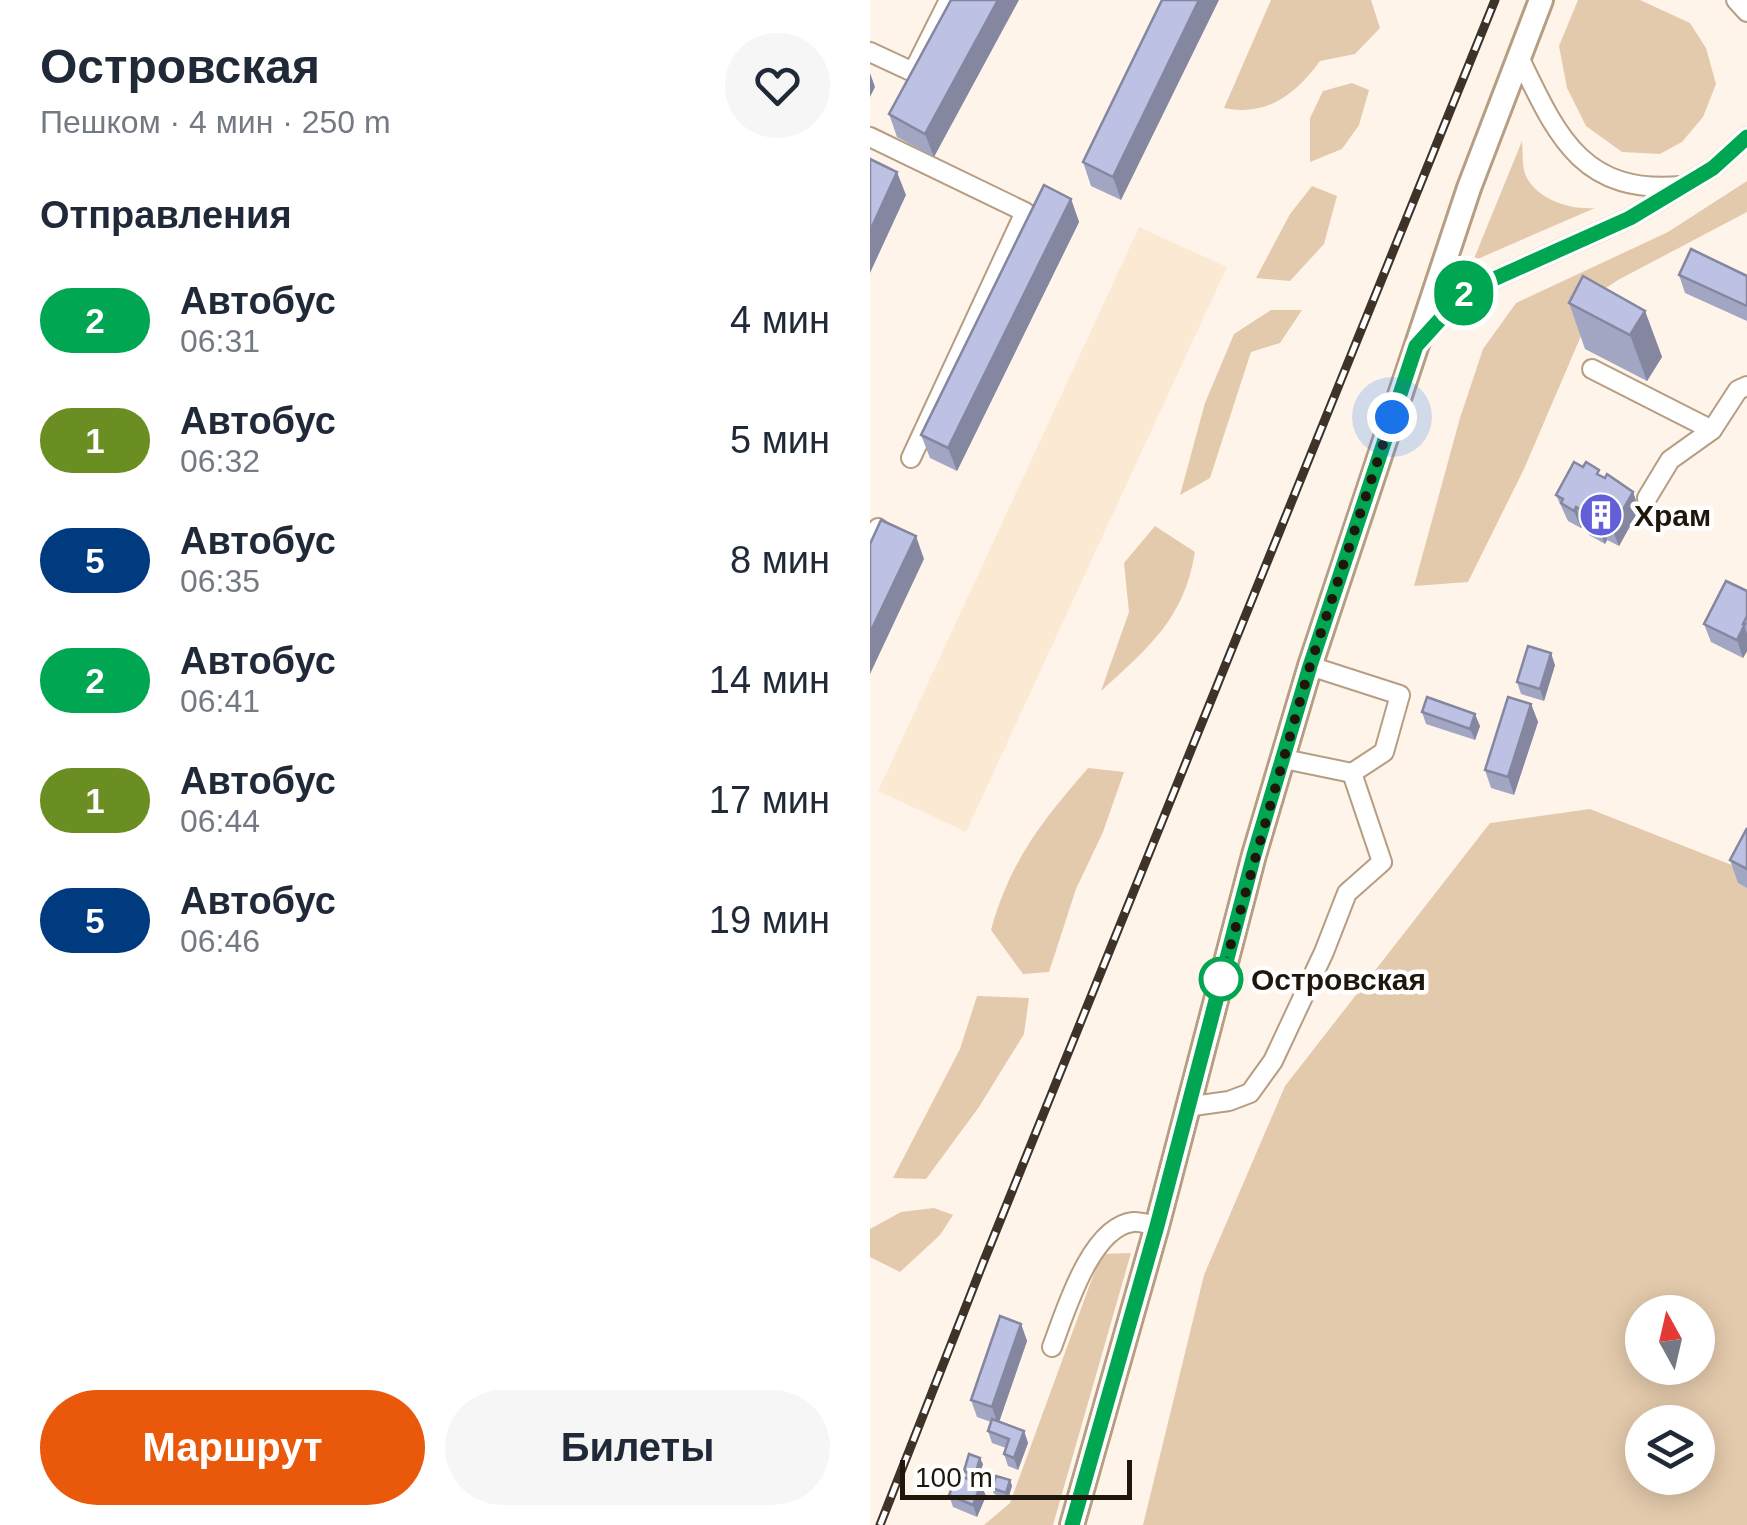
<!DOCTYPE html>
<html lang="ru">
<head>
<meta charset="utf-8">
<style>
	:root { --surface:#fff; --page:#f6f6f7; --text:#1f2937; --muted:#747a83; --accent:#ea580c }
	body { margin:0; font-family:Arial,sans-serif; background:var(--page); color:var(--text); height:100vh; display:flex; flex-direction:column; font-size:38px; white-space:nowrap }
	* { box-sizing:border-box; margin:0 }
	p { font-size:32px; color:var(--muted) }
	.icon { flex:none; width:55px; height:55px; fill:none; stroke:currentColor; stroke-width:2; stroke-linecap:round; stroke-linejoin:round }
	.map { position:relative; flex:1; overflow:hidden }
	.drawer { display:flex; flex-direction:column; background:var(--surface); width:870px }
	.drawer>* { flex:none }
	.badge { padding:0 20px; border-radius:32px; font-size:35px; line-height:65px }
	.needle { width:65px; rotate:352deg }
	.buttons { position:absolute; left:755px; top:1295px; display:grid; gap:20px }
	.buttons a { display:grid; place-items:center; width:90px; height:90px; border-radius:50%; background:var(--surface); box-shadow:0 5px 25px #0003; font-size:50px }
	.scale { position:absolute; left:30px; bottom:25px; width:232px; box-sizing:border-box; padding-left:10px; border:5px solid #20170c; border-top:0; font-size:28px; line-height:35px; white-space:nowrap; color:#20170c; -webkit-text-stroke:8px #fff; paint-order:stroke }
	.you { position:absolute; width:50px; height:50px; margin:-25px; border:8px solid #fff; border-radius:50%; background:#1a73e8; box-shadow:0 0 0 15px #1a73e833 }
	.map>.badge { position:absolute; translate:-50% -50%; box-shadow:0 0 0 5px #fff }
	h2 { padding:0 40px; font-size:38px; line-height:90px }
	.round { display:grid; place-items:center; flex:none; width:105px; height:105px; border-radius:52px; background:var(--page) }
	.summary { display:flex; align-items:center; justify-content:space-between; height:170px; padding:0 40px }
	h1 { font-size:48px; font-weight:800; line-height:75px }
	.primary-button { display:flex; gap:20px; margin-top:auto; padding:20px 40px }
	.primary-button a { flex:1; height:115px; border-radius:60px; background:var(--accent); color:#fff; font-size:40px; font-weight:800; line-height:115px; text-align:center }
	.primary-button a+a { background:var(--page); color:var(--text) }
	ul { padding:0; list-style:none }
	li { display:flex; align-items:center; gap:30px; height:120px; padding:0 40px }
	li div { flex:1 }
	li b { display:block; font-size:38px }
	li em { font-style:normal }
	li .badge { min-width:110px; font-weight:700; text-align:center }
	main { display:flex; flex:1; min-height:0 }
	.map>svg:first-child { display:block }
</style>
</head>
<body>
<main>
<section class="drawer">
<div class="summary"><div><h1>Островская</h1><p>Пешком · 4 мин · 250 m</p></div><a class="round"><svg class="icon" aria-label="heart" viewBox="0 0 24 24"><path d="M12 20l-8-8c-3-5 5-10 8-4 3-6 11-1 8 4z"/></svg></a></div>
<h2>Отправления</h2>
<ul>
<li><span class="badge" style="background:#00a651;color:#fff">2</span><div><b>Автобус</b><p>06:31</p></div><em>4 мин</em></li>
<li><span class="badge" style="background:#6b8e23;color:#fff">1</span><div><b>Автобус</b><p>06:32</p></div><em>5 мин</em></li>
<li><span class="badge" style="background:#003b80;color:#fff">5</span><div><b>Автобус</b><p>06:35</p></div><em>8 мин</em></li>
<li><span class="badge" style="background:#00a651;color:#fff">2</span><div><b>Автобус</b><p>06:41</p></div><em>14 мин</em></li>
<li><span class="badge" style="background:#6b8e23;color:#fff">1</span><div><b>Автобус</b><p>06:44</p></div><em>17 мин</em></li>
<li><span class="badge" style="background:#003b80;color:#fff">5</span><div><b>Автобус</b><p>06:46</p></div><em>19 мин</em></li>
</ul>
<div class="primary-button"><a>Маршрут</a><a>Билеты</a></div>
</section>
<div class="map">
<svg width="877" height="1525" viewBox="0 0 877 1525">
	<rect width="100%" height="100%" fill="#fff4e9"/>
	<polygon fill="#fce9d4" points="269,227 357,267 96,832 8,791"/>
	<g fill="#e4caac" fill-rule="evenodd">
		<path d="M401,0H501L510,28L485,54L450,61C426,94 397,117 354,108Z"/>
		<polygon points="708,0 770,0 820,23 836,48 846,84 833,117 812,142 790,154 752,152 716,126 697,88 689,46"/>
		<polygon points="482,83 499,90 489,125 472,149 440,162 440,118 453,91"/>
		<path d="M652,141C653,150 652,165 655,174C666,200 701,210 725,208L603,261Z"/>
		<polygon points="877,181 877,212 748,280 716,301 711,336 654,469 598,582 544,586 590,418 613,349 646,303 798,232"/>
		<polygon points="442,186 467,196 454,244 420,281 386,278 420,214"/>
		<polygon points="401,310 432,310 410,343 381,352 340,478 310,495 335,403 364,334"/>
		<path d="M285,526L325,552C314,619 279,647 231,691L259,612L254,563Z"/>
		<path d="M218,768L254,772L233,832L206,889L179,972L153,974L121,930C140,861 172,821 218,768Z"/>
		<path d="M720,809L877,871V1525H273L334,1275L415,1086L620,823ZM772,1312H828V1368H772ZM772,1422H828V1478H772Z"/>
		<polygon points="107,996 159,998 154,1034 109,1107 56,1179 23,1178 90,1049"/>
		<polygon points="64,1208 83,1215 70,1235 30,1272 0,1257 0,1229 31,1212"/>
		<polygon points="261,1253 183,1525 114,1525 140,1503 231,1254"/>
	</g>
	<g fill="none" stroke-linecap="round" stroke-linejoin="round">
		<defs>
			<g id="minor">
				<polyline points="866,0 877,12"/>
				<polyline points="0,52 43,72 79,0"/>
				<path d="M648,55C686,133 710,195 811,186"/>
				<polyline points="0,137 155,212 41,458"/>
				<polyline points="551,340 595,292 760,218 843,168 877,137"/>
				<polyline points="722,369 842,430"/>
				<polyline points="777,498 800,460 842,430 868,390 877,386"/>
				<polyline points="0,544 8,528"/>
				<polyline points="414,759 482,773"/>
				<polyline points="316,1107 359,1101 380,1093 403,1061 454,952 477,893 512,862 482,773 514,752 530,695 440,666"/>
				<path d="M182,1347C195,1313 220,1227 263,1222C270,1221 280,1225 287,1226"/>
			</g>
			<polyline id="major" points="202,1525 287,1226 384,855 440,666 599,188 671,0"/>
		</defs>
		<use href="#minor" stroke="#b69e82" stroke-width="22"/>
		<use href="#major" stroke="#b69e82" stroke-width="28"/>
		<use href="#minor" stroke="#fff" stroke-width="18"/>
		<use href="#major" stroke="#fff" stroke-width="22"/>
		<defs>
			<polyline id="rail" points="10,1525 113,1263 625,0"/>
		</defs>
		<use href="#rail" stroke="#3d3328" stroke-width="9"/>
		<use href="#rail" stroke="#fff" stroke-width="5" stroke-dasharray="15" stroke-linecap="butt"/>
	</g>
	<g fill="#a3a6c3">
		<polygon points="81,0 64,157 27,137 19,114"/>
		<polygon points="292,0 251,200 221,186 213,162"/>
		<polygon points="201,199 209,222 87,471 60,458 51,435"/>
		<polygon points="809,275 877,276 877,321 815,293"/>
		<polygon points="699,303 775,311 792,357 777,381 715,349"/>
		<polygon points="732,476 763,492 769,510 749,546 737,540 735,544 719,535 715,526 713,525 711,528 698,521 686,495"/>
		<polygon points="877,591 877,651 873,658 841,642 834,624"/>
		<polygon points="685,665 674,701 651,694 647,682"/>
		<polygon points="661,704 668,722 644,795 621,788 615,770"/>
		<polygon points="552,712 610,726 605,740 556,724"/>
		<polygon points="877,828 877,888 868,883 860,860"/>
		<polygon points="151,1324 157,1341 129,1422 154,1431 158,1443 148,1470 138,1466 134,1454 136,1448 122,1443 118,1431 121,1422 107,1417 101,1400"/>
		<polygon points="113,1464 107,1481 96,1477 94,1471"/>
		<polygon points="140,1480 142,1486 138,1499 124,1494 122,1488"/>
		<polygon points="79,1495 116,1496 107,1517 83,1507"/>
	</g>
	<g fill="#84879f">
		<polygon points="128,0 149,0 64,157 55,134"/>
		<polygon points="329,0 349,0 251,200 243,177"/>
		<polygon points="0,73 5,87 0,97"/>
		<polygon points="27,172 36,195 0,273 0,231"/>
		<polygon points="201,199 209,222 87,471 78,448"/>
		<polygon points="775,311 792,357 777,381 760,335"/>
		<polygon points="763,492 769,510 749,546 742,529"/>
		<polygon points="706,507 713,525 711,528 704,511"/>
		<polygon points="731,522 737,540 735,544 728,526"/>
		<polygon points="46,536 54,559 0,674 0,633"/>
		<polygon points="874,626 877,633 877,651 873,658 867,640"/>
		<polygon points="681,653 685,665 674,701 670,689"/>
		<polygon points="661,704 668,722 644,795 638,777"/>
		<polygon points="605,714 610,726 605,740 600,729"/>
		<polygon points="151,1324 157,1341 128,1425 122,1407"/>
		<polygon points="154,1431 158,1443 148,1470 144,1458"/>
		<polygon points="110,1458 113,1464 107,1481 105,1475"/>
		<polygon points="140,1480 142,1486 138,1499 136,1493"/>
		<polygon points="111,1484 116,1496 107,1517 103,1505"/>
	</g>
	<g fill="#bdc1e3" stroke="#84879f" stroke-width="2.5">
		<polygon points="81,0 128,0 55,134 19,114"/>
		<polygon points="292,0 329,0 243,177 213,162"/>
		<polygon points="0,159 27,172 0,231"/>
		<polygon points="174,185 201,199 78,448 51,435"/>
		<polygon points="821,249 877,276 877,306 809,275"/>
		<polygon points="713,276 775,311 760,335 699,303"/>
		<polygon points="704,462 713,467 716,462 729,470 727,474 735,478 737,474 763,492 742,529 731,522 728,526 712,518 715,512 706,507 704,511 691,503 693,499 686,495"/>
		<polygon points="11,520 46,536 0,633 0,544"/>
		<polygon points="856,581 877,591 877,616 873,624 875,624 867,640 834,624"/>
		<polygon points="658,646 681,653 670,689 647,682"/>
		<polygon points="557,697 605,714 600,729 552,712"/>
		<polygon points="638,697 661,704 638,777 615,770"/>
		<polygon points="877,828 877,869 860,860"/>
		<polygon points="130,1316 151,1324 122,1407 101,1400"/>
		<polygon points="122,1419 154,1431 144,1458 134,1454 139,1439 118,1431"/>
		<polygon points="99,1454 110,1458 105,1475 94,1471"/>
		<polygon points="126,1476 140,1480 136,1493 122,1488"/>
		<polygon points="93,1477 111,1484 103,1505 79,1495 85,1481 91,1483"/>
	</g>
	<g fill="none" stroke-linecap="round" stroke-linejoin="round">
		<defs>
			<polyline id="line" points="202,1525 287,1226 384,855 440,666 546,346 595,292 760,218 843,168 877,137"/>
		</defs>
		<use href="#line" stroke="#fff" stroke-width="22"/>
		<use href="#line" stroke="#00a651" stroke-width="15"/>
		<polyline stroke="#20170c" stroke-width="10" stroke-dasharray="0 18" points="351,979 440,666 522,417"/>
	</g>
	<defs>
		<symbol id="building-disc" viewBox="-11 -11 22 22"><circle r="9.5" fill="#625fd8" stroke="#fff"/><path d="M-4-6H4V6H1V3H-1V6H-4ZM-2.5-4.3h1.7v1.8h-1.7ZM.8-4.3h1.7v1.8H.8ZM-2.5-1h1.7V.8h-1.7ZM.8-1h1.7V.8H.8Z" fill="#fff"/></symbol>
	</defs>
	<g fill-rule="evenodd">
		<use href="#building-disc" x="706" y="490" width="50" height="50"/>
	</g>
	<circle fill="#fff" stroke="#00a651" stroke-width="5" cx="351" cy="979" r="20"/>
	<g text-anchor="middle" dominant-baseline="central" stroke-width="9" stroke-linejoin="round" paint-order="stroke">
		<g font-size="30" font-weight="bold" fill="#20170c" stroke="#fff" text-anchor="start">
			<text x="764" y="515">Храм</text>
		</g>
		<g font-size="30" font-weight="bold" fill="#20170c" stroke="#fff" text-anchor="start">
			<text x="381" y="979">Островская</text>
		</g>
	</g>
</svg>
<div class="buttons">
<a><svg class="needle" viewBox="-14 -14 28 28"><path d="M0-13l5 13h-10z" fill="#e53935"/><path d="M0 13l5-13h-10z" fill="#747a83"/></svg></a>
<a><svg class="icon" aria-label="layers" viewBox="0 0 24 24"><path d="M12 4l9 5-9 5-9-5zM3 14l9 5 9-5"/></svg></a>
</div>
<div class="scale">100 m</div>
<div class="you" style="left:522px;top:417px"></div>
<b class="badge" style="left:594px;top:293px;background:#00a651;color:#fff">2</b>
</div>
</main>
</body>
</html>
